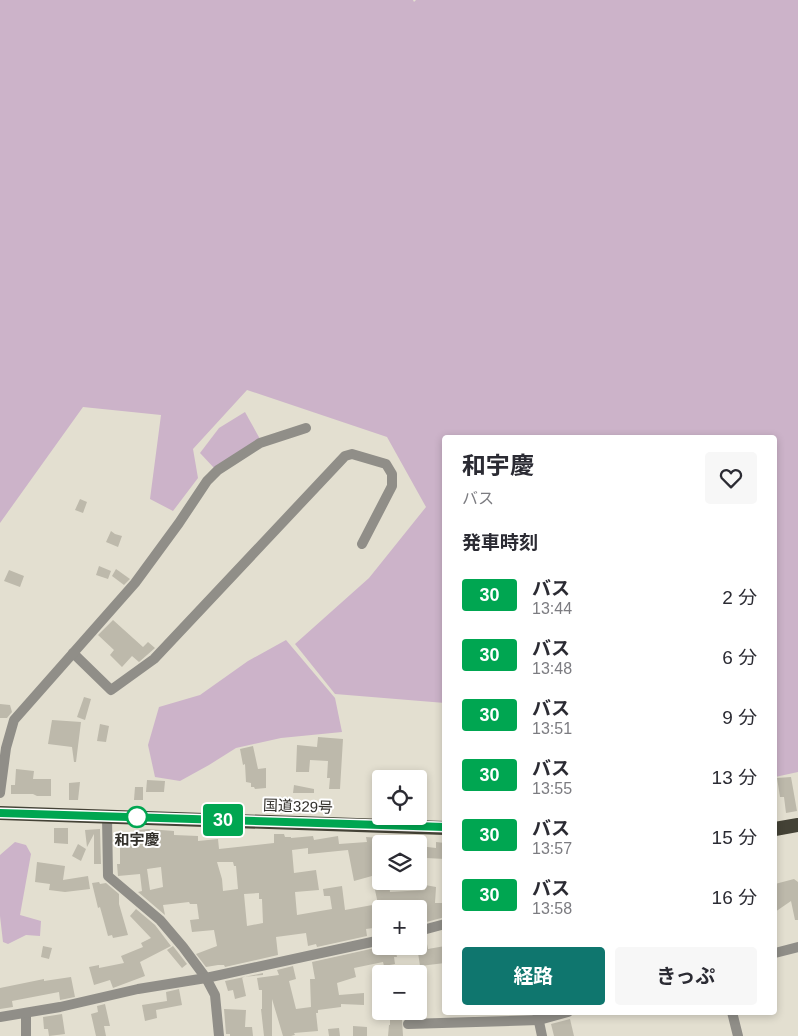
<!DOCTYPE html>
<html lang="ja">
<head>
<meta charset="utf-8">
<style>
	:root { --surface:#fff; --page:#f7f7f7; --text:#2b2b33; --muted:#7c7c81; --accent:#0f766e }
	body { margin:0; font-family:Helvetica,"Noto Sans JP",sans-serif; background:var(--page); color:var(--text); height:100vh; display:flex; flex-direction:column; font-size:19px; white-space:nowrap }
	* { box-sizing:border-box; margin:0 }
	p { font-size:16px; color:var(--muted) }
	.icon { flex:none; width:28px; height:28px; fill:none; stroke:currentColor; stroke-width:2; stroke-linecap:round; stroke-linejoin:round }
	.map { position:relative; flex:1; overflow:hidden }
	.drawer { position:absolute; left:442px; top:435px; width:335px; height:580px; display:flex; flex-direction:column; background:var(--surface); border-radius:5px; box-shadow:0 2px 8px #0003 }
	.drawer>* { flex:none }
	.badge { padding:0 10px; border-radius:4px; font-size:18px; line-height:32px }
	.buttons { position:absolute; left:372px; top:770px; display:grid; gap:10px }
	.buttons a { display:grid; place-items:center; width:55px; height:55px; border-radius:5px; background:var(--surface); box-shadow:0 2px 8px #0003; font-size:25px }
	.map>.badge { position:absolute; translate:-50% -50%; box-shadow:0 0 0 2px #fff }
	h2 { padding:0 20px; font-size:19px; line-height:45px }
	.round { display:grid; place-items:center; flex:none; width:52px; height:52px; border-radius:5px; background:var(--page) }
	.headline { display:flex; align-items:center; justify-content:space-between; height:85px; padding:0 20px }
	h1 { font-size:24px; font-weight:700; line-height:38px }
	.action { display:flex; gap:10px; margin-top:auto; padding:10px 20px }
	.action a { flex:1; height:58px; border-radius:5px; background:var(--accent); color:#fff; font-size:20px; font-weight:700; line-height:58px; text-align:center }
	.action a+a { background:var(--page); color:var(--text) }
	ul { padding:0; list-style:none }
	li { display:flex; align-items:center; gap:15px; height:60px; padding:0 20px }
	li div { flex:1 }
	li b { display:block; font-size:19px }
	li em { font-style:normal }
	li .badge { min-width:55px; font-weight:700; text-align:center }
	.map>svg:first-child { display:block }
</style>
</head>
<body>
<div class="map">
<svg width="798" height="1036" viewBox="0 0 798 1036">
	<rect width="100%" height="100%" fill="#e3dfd0"/>
	<g fill="#ccb3c9">
		<polygon points="0,0 413,0 414,2 416,0 798,0 798,772 775,777 775,438 445,438 445,703 335,694 295,644 369,578 426,507 387,437 247,390 193,449 198,478 173,511 150,499 161,415 83,407 0,523"/>
		<polygon points="245,412 260,439 215,469 200,453 219,428"/>
		<polygon points="286,640 335,698 342,732 281,738 236,748 209,765 180,781 155,777 148,745 159,707 200,695 248,661"/>
		<polygon points="15,842 26,845 31,854 20,915 41,921 40,936 26,935 8,944 3,942 0,916 0,855"/>
	</g>
	<g fill="#bdb9ab" fill-rule="evenodd">
		<polygon points="80,499 87,502 83,513 75,510"/>
		<polygon points="111,531 115,534 122,536 118,547 106,542"/>
		<polygon points="99,566 111,571 108,579 96,575"/>
		<polygon points="116,569 130,579 124,585 112,576"/>
		<polygon points="9,570 24,576 20,587 4,581"/>
		<polygon points="113,620 143,647 148,642 155,648 139,662 132,656 122,667 110,655 114,650 98,635"/>
		<polygon points="84,697 91,699 85,720 77,717"/>
		<polygon points="0,704 10,705 12,712 7,718 0,718"/>
		<polygon points="52,720 81,722 76,762 74,762 72,747 48,744"/>
		<polygon points="100,724 109,726 106,742 97,741"/>
		<polygon points="318,737 343,739 340,789 329,789 330,778 327,778 328,761 310,760 309,772 296,772 297,745 317,747"/>
		<polygon points="253,746 258,769 266,768 266,788 255,789 254,787 251,787 251,783 246,782 245,764 243,765 240,749"/>
		<polygon points="16,769 34,771 33,779 51,779 51,796 37,796 33,794 11,794 11,785 15,785"/>
		<polygon points="791,777 797,811 786,813 784,797 780,797 777,778"/>
		<polygon points="147,780 165,781 164,792 146,792"/>
		<polygon points="80,782 78,800 69,800 69,783"/>
		<polygon points="294,785 314,789 314,793 293,793"/>
		<polygon points="135,787 143,787 143,800 134,800"/>
		<polygon points="54,828 68,828 68,844 54,843"/>
		<polygon points="100,829 101,864 94,864 94,834 87,847 85,830"/>
		<path d="M148,829L174,831V835L198,836V841L218,839L219,849L274,843V834H284L285,837H291V838L313,836L314,840L338,836L339,844L367,842L366,837L381,838V881H389L390,892L425,890V885L436,887L435,903H445V917L419,924V909H381V927L366,929L367,936L317,947L316,944L308,946L306,933L276,937L278,955L225,967L224,965H218L206,967L196,954L217,946L214,930L192,932L190,920L199,919L197,904H190L189,902L163,905L165,915L138,892L142,891L140,874L118,876L117,864H120V845H116V838L139,837L138,830ZM308,848V854L348,850L354,881L372,876L378,904L345,910L342,886L323,889L324,896H330L332,909L297,915L295,892L319,890L316,870L294,873L292,850ZM217,862H233L234,866H236L238,889L223,891L222,879ZM161,867L163,887L150,890L147,869ZM259,893V899H262L263,923L247,926L244,894Z"/>
		<polygon points="436,842 445,843 445,859 426,858 424,876 419,876 419,846 436,848"/>
		<polygon points="78,844 86,849 81,861 72,856"/>
		<polygon points="37,862 65,866 63,880 88,876 90,889 65,892 49,890 50,884 35,882"/>
		<polygon points="794,879 798,882 798,920 795,920 791,901 775,912 775,884"/>
		<polygon points="99,882 100,884 106,883 119,894 119,904 128,935 113,938 112,935 108,936 100,907 98,908 92,883"/>
		<polygon points="136,909 155,925 171,946 140,962 145,976 113,988 110,980 94,985 89,967 99,965 99,968 124,963 121,956 143,947 141,943 151,938 130,916"/>
		<polygon points="419,944 427,944 428,949 445,946 445,963 420,966 417,946"/>
		<polygon points="43,946 52,948 49,959 41,957"/>
		<polygon points="173,946 187,964 182,968 167,950"/>
		<polygon points="384,946 395,946 397,957 394,957 395,964 384,966 383,962 354,968 356,977 337,983 339,995 364,993 364,1005 341,1004 341,1007 318,1010 318,1013 316,1013 318,1031 294,1033 295,1035 291,1036 283,1036 272,999 272,1036 264,1036 261,1009 262,1009 262,990 259,990 257,978 279,975 277,970 293,966 296,979 289,981 296,1009 311,1007 310,979 315,979 312,962"/>
		<polygon points="263,973 263,975 242,977 246,996 235,999 233,990 228,991 225,981"/>
		<polygon points="71,977 75,997 60,1000 59,992 12,1001 13,1007 0,1009 0,988 44,979 44,981"/>
		<polygon points="179,989 182,1005 156,1010 157,1018 145,1021 142,1005 167,1001 166,992"/>
		<polygon points="105,1004 110,1026 104,1026 106,1036 96,1036 91,1014 98,1012 97,1006"/>
		<polygon points="224,1009 246,1010 245,1027 252,1027 253,1036 230,1036 230,1034 226,1034"/>
		<polygon points="390,1011 399,1011 399,1020 402,1020 403,1036 388,1036 389,1025 390,1025"/>
		<polygon points="62,1014 65,1034 49,1036 48,1029 44,1029 43,1017"/>
		<polygon points="570,1019 574,1036 554,1036 551,1024"/>
		<polygon points="353,1026 367,1027 367,1036 353,1036"/>
		<polygon points="339,1028 340,1036 329,1036 328,1029"/>
	</g>
	<g fill="none" stroke-linecap="round" stroke-linejoin="round">
		<g stroke="#908e88" stroke-width="10">
			<polyline points="73,653 111,690 154,659 345,456 352,454 386,464 392,474 392,486 362,544"/>
			<polyline points="0,793 6,748 14,720 135,583 179,523 207,481 218,470 260,443 306,428"/>
			<polyline points="107,816 108,876 160,920 183,947 206,978 215,995 219,1036"/>
			<polyline points="419,931 445,924"/>
			<polyline points="775,953 798,947"/>
			<polyline points="537,1012 542,1036"/>
			<polyline points="732,1012 738,1036"/>
			<polyline points="26,1014 26,1036"/>
			<polyline points="0,1017 60,1007 138,989 206,978 381,940"/>
			<polyline points="408,1024 539,1020 568,1012"/>
		</g>
		<g stroke="#444236" stroke-width="14">
			<polyline points="0,813 445,828"/>
			<polyline points="775,829 798,825"/>
		</g>
	</g>
	<g fill="none" stroke-linecap="round" stroke-linejoin="round">
		<defs>
			<polyline id="line" points="0,813 445,827"/>
		</defs>
		<use href="#line" stroke="#fff" stroke-width="11"/>
		<use href="#line" stroke="#00a651" stroke-width="8"/>
	</g>
	<circle fill="#fff" stroke="#00a651" stroke-width="2.5" cx="137" cy="817" r="10"/>
	<g text-anchor="middle" dominant-baseline="central" stroke-width="4" stroke-linejoin="round" paint-order="stroke">
		<g font-size="15" fill="#32302b" stroke="#fff">
			<text transform="translate(298 806) rotate(2)">国道329号</text>
		</g>
		<g font-size="15" font-weight="bold" fill="#32302b" stroke="#fff">
			<text x="137" y="839">和宇慶</text>
		</g>
	</g>
</svg>
<div class="buttons">
<a><svg class="icon" aria-label="locate" viewBox="0 0 24 24"><circle cx="12" cy="12" r="6"/><path d="M12 2v4M12 18v4M2 12h4M18 12h4"/></svg></a>
<a><svg class="icon" aria-label="layers" viewBox="0 0 24 24"><path d="M12 4l9 5-9 5-9-5zM3 14l9 5 9-5"/></svg></a>
<a>+</a>
<a>−</a>
</div>
<b class="badge" style="left:223px;top:820px;background:#00a651;color:#fff">30</b>
<section class="drawer">
<div class="headline"><div><h1>和宇慶</h1><p>バス</p></div><a class="round"><svg class="icon" aria-label="heart" viewBox="0 0 24 24"><path d="M12 20l-8-8c-3-5 5-10 8-4 3-6 11-1 8 4z"/></svg></a></div>
<h2>発車時刻</h2>
<ul>
<li><span class="badge" style="background:#00a651;color:#fff">30</span><div><b>バス</b><p>13:44</p></div><em>2 分</em></li>
<li><span class="badge" style="background:#00a651;color:#fff">30</span><div><b>バス</b><p>13:48</p></div><em>6 分</em></li>
<li><span class="badge" style="background:#00a651;color:#fff">30</span><div><b>バス</b><p>13:51</p></div><em>9 分</em></li>
<li><span class="badge" style="background:#00a651;color:#fff">30</span><div><b>バス</b><p>13:55</p></div><em>13 分</em></li>
<li><span class="badge" style="background:#00a651;color:#fff">30</span><div><b>バス</b><p>13:57</p></div><em>15 分</em></li>
<li><span class="badge" style="background:#00a651;color:#fff">30</span><div><b>バス</b><p>13:58</p></div><em>16 分</em></li>
</ul>
<div class="action"><a>経路</a><a>きっぷ</a></div>
</section>
</div>
</body>
</html>
